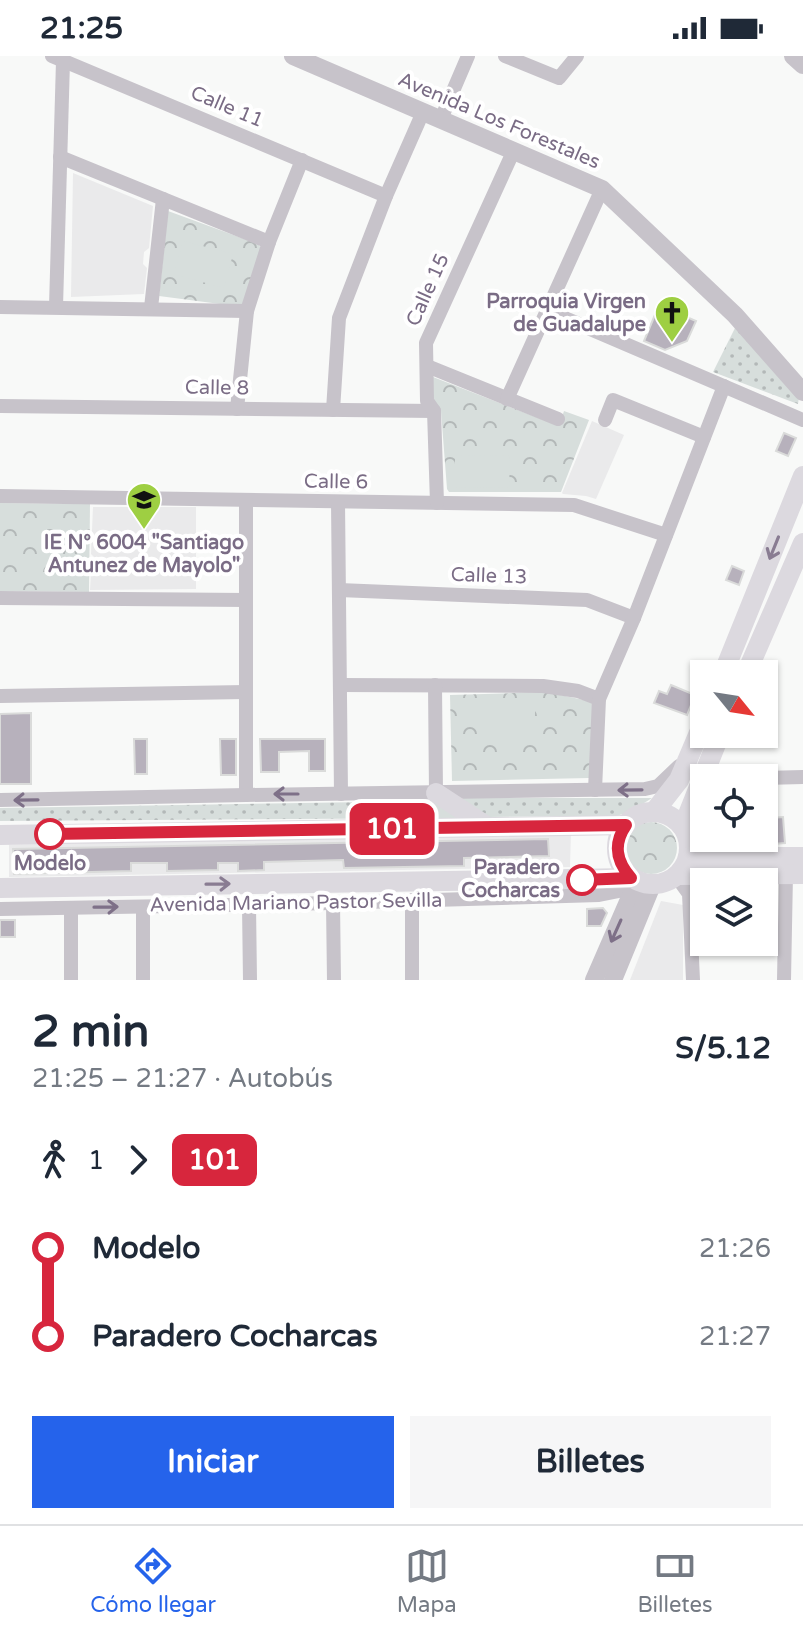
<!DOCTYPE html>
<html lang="es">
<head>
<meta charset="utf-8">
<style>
	:root { --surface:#fff; --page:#f6f6f7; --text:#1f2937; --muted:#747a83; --line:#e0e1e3; --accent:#2563eb }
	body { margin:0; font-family:"Varela Round",sans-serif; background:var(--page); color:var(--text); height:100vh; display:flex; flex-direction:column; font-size:30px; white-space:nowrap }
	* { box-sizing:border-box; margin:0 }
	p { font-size:26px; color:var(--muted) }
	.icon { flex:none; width:44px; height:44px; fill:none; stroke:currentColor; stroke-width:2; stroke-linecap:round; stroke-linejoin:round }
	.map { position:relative; height:924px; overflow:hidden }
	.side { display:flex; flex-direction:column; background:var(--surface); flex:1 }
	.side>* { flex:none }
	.badge { padding:0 16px; border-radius:12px; font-size:28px; line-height:52px }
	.needle { width:52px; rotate:120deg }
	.buttons { position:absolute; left:690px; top:604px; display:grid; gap:16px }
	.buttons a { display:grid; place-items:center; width:88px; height:88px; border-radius:0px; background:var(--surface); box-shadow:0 2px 6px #0004; font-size:40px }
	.map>.badge { position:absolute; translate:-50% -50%; box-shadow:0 0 0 4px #fff }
	.legs { display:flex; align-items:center; gap:12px; height:88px; padding:0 32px; font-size:26px }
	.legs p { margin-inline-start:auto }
	.headline { display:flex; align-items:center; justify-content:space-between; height:136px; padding:0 32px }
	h1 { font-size:44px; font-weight:700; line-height:60px }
	.cta { display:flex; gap:16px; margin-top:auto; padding:16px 32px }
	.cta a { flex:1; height:92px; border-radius:0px; background:var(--accent); color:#fff; font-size:32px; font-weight:700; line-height:92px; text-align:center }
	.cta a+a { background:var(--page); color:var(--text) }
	ul { padding:0 32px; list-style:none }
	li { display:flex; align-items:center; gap:28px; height:88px; font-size:30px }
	li i { display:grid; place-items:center; width:12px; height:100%; margin:0 10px; background:currentColor }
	li i::after { content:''; width:20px; height:20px; margin:-10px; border:6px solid; border-radius:50%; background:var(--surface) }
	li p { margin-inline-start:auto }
	li:first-child i { background:linear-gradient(#0000 50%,currentColor 0) }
	li:last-child i { background:linear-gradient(currentColor 50%,#0000 0) }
	.status { display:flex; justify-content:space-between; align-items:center; height:56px; padding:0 40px; background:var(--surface); direction:ltr }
	.status svg { height:22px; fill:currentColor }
	.menu { display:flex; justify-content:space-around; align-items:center; height:112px; border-top:2px solid var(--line); background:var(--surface); font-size:22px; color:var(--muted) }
	.menu a { display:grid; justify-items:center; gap:4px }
	.menu .active { color:var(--accent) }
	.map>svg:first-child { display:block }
</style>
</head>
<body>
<div class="status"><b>21:25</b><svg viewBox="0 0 49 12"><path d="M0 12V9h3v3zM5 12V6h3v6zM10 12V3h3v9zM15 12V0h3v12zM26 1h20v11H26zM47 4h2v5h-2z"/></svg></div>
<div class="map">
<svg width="803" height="924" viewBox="0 0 803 924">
	<defs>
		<pattern id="grass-dots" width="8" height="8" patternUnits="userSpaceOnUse" patternTransform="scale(2)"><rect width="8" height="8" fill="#d7dedc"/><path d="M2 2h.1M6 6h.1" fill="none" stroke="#b3b8b8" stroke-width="1.8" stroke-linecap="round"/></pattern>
		<pattern id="forest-crowns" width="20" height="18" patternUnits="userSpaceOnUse" patternTransform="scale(2)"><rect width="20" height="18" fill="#d7dedc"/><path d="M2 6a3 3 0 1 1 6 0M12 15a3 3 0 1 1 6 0" fill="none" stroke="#b3b8b8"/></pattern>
	</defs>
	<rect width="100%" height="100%" fill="#f8f9f8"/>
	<g fill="#eaeaeb">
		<polygon points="73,117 153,150 149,192 144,196 143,208 147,212 144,238 71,241"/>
		<polygon points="592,365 624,379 596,443 586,440 563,438 562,437"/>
		<polygon points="93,451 196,451 196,533 90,534 91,517 95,510 95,502 91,498"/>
		<polygon points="571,775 570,811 9,821 9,789"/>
		<polygon points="661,845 683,849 683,924 630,924"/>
	</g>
	<g fill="url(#grass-dots)">
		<polygon points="736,270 799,341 798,348 713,316"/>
		<polygon points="454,742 652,742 630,756 616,760 489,761"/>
		<polygon points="430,745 434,746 458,762 0,765 0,752"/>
	</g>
	<g fill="url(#forest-crowns)">
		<polygon points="168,155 258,188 262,193 243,251 159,240"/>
		<polygon points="433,321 559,370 564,355 589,364 561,436 449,436 447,433 441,355 430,343"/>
		<polygon points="0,447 90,448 89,536 0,535"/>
		<polygon points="546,636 589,645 594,647 589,722 452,725 450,639"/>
		<circle cx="651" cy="792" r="26"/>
	</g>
	<g fill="#d7dedc">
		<polygon points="183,185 233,198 224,232 174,218"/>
		<polygon points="455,399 510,400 509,432 455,431"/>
		<rect x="482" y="646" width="53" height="32"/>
	</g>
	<g fill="#b7b1bc" stroke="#dadbda" stroke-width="2">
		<polygon points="659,249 696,265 687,285 665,294 644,285"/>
		<polygon points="784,377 796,382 788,400 776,395"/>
		<polygon points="732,510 744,515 739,529 726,524"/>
		<polygon points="671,629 695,639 687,659 654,647 659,635 667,638"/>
		<polygon points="31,657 31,728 0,728 0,658"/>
		<polygon points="134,683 147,683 147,718 135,718"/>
		<polygon points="220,683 236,683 236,719 221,719"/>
		<polygon points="260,683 325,683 325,715 309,715 309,695 279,696 279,716 261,716"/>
		<polygon points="783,761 785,787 773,788 771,762"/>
		<polygon points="548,783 549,800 464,802 464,810 344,812 343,804 264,806 264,814 238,815 238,807 218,807 218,814 167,815 167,807 131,807 131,815 14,818 13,793"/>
		<polygon points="603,852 607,857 601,870 587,870 587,853"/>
		<rect x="0" y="864" width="15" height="17"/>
	</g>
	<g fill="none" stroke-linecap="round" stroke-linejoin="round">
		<g stroke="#c7c3ca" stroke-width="14">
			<polyline points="52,0 386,140"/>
			<polyline points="505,0 559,22 577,0"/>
			<polyline points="441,63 468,0"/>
			<polyline points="60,101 269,186"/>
			<polyline points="0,251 247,255"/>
			<polyline points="56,251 63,5"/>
			<polyline points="151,252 163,143"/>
			<polyline points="546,254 803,364"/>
			<polyline points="427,310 558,363"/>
			<polyline points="507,343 602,133"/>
			<polyline points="0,350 434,355"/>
			<polyline points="237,353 247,255 269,186 302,104"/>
			<polyline points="333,354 339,262 386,140 423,56"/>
			<polyline points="605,364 613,344 704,381"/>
			<polyline points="0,440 574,449 666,479"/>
			<polyline points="338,446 341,738"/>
			<polyline points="437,447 434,355 427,345 426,287 514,94"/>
			<polyline points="339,534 587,544 634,562"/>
			<polyline points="0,542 246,544"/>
			<polyline points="340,629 543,630 578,635 599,643"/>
			<polyline points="435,629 436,737"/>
			<polyline points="0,640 246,636"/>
			<polyline points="764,722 803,721"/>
			<polyline points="595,734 599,643 634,562 724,330"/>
			<polyline points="246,739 246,445"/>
			<polyline points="0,744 246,739 645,733 658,730 679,710"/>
			<polyline points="676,820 689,838 693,924"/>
			<polyline points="412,844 412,924"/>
			<polyline points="333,847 334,924"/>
			<polyline points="249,849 250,924"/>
			<polyline points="143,851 143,924"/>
			<polyline points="0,853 333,847 599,839 624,834 635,825"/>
			<polyline points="71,924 71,852"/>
			<polyline points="784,924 786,818"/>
		</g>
		<g stroke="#c7c3ca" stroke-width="18">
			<polyline points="293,0 602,133 735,259 803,336"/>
			<polyline points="793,0 803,9"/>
			<polyline points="594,924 637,825"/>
			<polyline points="613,924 652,829"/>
		</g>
		<g stroke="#dcd9df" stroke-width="20">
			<polyline points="723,618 803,420"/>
			<polyline points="746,618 803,487"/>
			<polyline points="436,737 488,771"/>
			<circle cx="653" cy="792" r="36"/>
			<polyline points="654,756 679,724 704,665"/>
			<polyline points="683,771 720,678"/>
			<polyline points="0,779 626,769"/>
			<polyline points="688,801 803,801"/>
			<polyline points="678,819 803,818"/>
			<polyline points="0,832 631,822"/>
		</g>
	</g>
	<defs><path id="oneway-shaft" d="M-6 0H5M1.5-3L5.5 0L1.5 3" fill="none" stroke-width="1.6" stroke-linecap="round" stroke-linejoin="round" transform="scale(2)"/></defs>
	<g stroke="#897c92">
		<use href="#oneway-shaft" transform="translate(774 492) rotate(112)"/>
		<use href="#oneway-shaft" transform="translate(218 828) rotate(-1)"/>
	</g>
	<g stroke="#7e7088">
		<use href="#oneway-shaft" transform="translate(630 734) rotate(179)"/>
		<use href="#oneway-shaft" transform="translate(286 738) rotate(180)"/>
		<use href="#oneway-shaft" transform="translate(26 744) rotate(179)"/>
		<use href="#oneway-shaft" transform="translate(106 851) rotate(-1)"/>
		<use href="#oneway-shaft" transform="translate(616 875) rotate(114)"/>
	</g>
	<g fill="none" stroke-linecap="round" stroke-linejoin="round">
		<defs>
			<path id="line-1" d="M50,778L626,769C613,788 616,805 631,822L582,824"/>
		</defs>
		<use href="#line-1" stroke="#fff" stroke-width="18"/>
		<use href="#line-1" stroke="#d7263d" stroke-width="12"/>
	</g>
	<defs>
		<symbol id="church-pin" viewBox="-11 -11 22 30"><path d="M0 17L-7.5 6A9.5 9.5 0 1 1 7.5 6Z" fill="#9ecf42" stroke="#fff"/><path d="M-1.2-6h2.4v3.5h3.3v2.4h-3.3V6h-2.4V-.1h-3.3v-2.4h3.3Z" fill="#111"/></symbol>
		<symbol id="school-pin" viewBox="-11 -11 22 30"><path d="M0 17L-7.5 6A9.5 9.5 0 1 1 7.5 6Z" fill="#9ecf42" stroke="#fff"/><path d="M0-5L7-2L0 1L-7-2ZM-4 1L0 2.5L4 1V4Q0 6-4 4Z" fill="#111"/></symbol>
	</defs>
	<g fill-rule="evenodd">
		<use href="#church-pin" x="652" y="237" width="40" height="54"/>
		<use href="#school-pin" x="124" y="424" width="40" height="54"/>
	</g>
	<g fill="#fff" stroke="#d7263d" stroke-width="4">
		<circle cx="50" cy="778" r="14"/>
		<circle cx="582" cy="824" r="14"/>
	</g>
	<g text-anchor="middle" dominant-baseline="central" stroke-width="8" stroke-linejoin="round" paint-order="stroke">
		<g font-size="20" fill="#7a6c85" stroke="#fff">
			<text transform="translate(227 51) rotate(23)">Calle 11</text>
			<text transform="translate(499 65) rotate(23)">Avenida Los Forestales</text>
			<text transform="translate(428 234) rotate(-66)">Calle 15</text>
			<text transform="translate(217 332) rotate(1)">Calle 8</text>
			<text transform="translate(336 426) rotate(1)">Calle 6</text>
			<text transform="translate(489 520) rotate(2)">Calle 13</text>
			<text transform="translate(296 847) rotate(-1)">Avenida Mariano Pastor Sevilla</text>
		</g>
		<g font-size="20" font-weight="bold" fill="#7a6c85" stroke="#fff" text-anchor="end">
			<text x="646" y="246">Parroquia Virgen<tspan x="646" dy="23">de Guadalupe</tspan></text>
			<text x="144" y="487" text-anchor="middle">IE N° 6004 "Santiago<tspan x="144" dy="23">Antunez de Mayolo"</tspan></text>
		</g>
		<g font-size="20" font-weight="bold" fill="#7a6c85" stroke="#fff">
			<text x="50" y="808">Modelo</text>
			<text x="560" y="812" text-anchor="end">Paradero<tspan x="560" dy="23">Cocharcas</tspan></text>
		</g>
	</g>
</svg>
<div class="buttons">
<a><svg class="needle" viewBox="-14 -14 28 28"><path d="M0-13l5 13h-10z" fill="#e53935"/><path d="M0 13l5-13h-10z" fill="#747a83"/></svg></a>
<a><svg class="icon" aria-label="locate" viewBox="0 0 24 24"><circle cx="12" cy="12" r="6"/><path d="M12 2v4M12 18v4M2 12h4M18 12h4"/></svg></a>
<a><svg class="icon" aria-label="layers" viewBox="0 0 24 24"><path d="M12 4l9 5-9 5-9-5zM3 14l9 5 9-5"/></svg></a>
</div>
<b class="badge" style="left:392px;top:773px;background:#d7263d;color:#fff">101</b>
</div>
<section class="side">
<div class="headline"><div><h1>2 min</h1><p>21:25 – 21:27 · Autobús</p></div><b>S/5.12</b></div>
<div class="legs"><svg class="icon" aria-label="walk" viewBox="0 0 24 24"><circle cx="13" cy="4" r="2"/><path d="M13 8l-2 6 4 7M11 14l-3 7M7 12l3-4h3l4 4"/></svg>1<svg class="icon" aria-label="forward" viewBox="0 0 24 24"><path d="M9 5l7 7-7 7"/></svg><b class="badge" style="background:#d7263d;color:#fff">101</b></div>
<ul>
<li><i style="color:#d7263d"></i><b>Modelo</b><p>21:26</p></li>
<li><i style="color:#d7263d"></i><b>Paradero Cocharcas</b><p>21:27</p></li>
</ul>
<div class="cta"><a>Iniciar</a><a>Billetes</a></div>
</section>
<nav class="menu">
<a class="active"><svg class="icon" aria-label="directions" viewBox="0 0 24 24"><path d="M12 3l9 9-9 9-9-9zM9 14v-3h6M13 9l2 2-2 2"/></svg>Cómo llegar</a>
<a><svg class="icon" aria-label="map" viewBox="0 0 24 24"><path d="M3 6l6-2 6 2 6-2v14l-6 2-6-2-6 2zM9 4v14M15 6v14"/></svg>Mapa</a>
<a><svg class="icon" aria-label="tickets" viewBox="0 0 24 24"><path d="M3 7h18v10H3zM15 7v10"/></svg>Billetes</a>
</nav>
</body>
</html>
